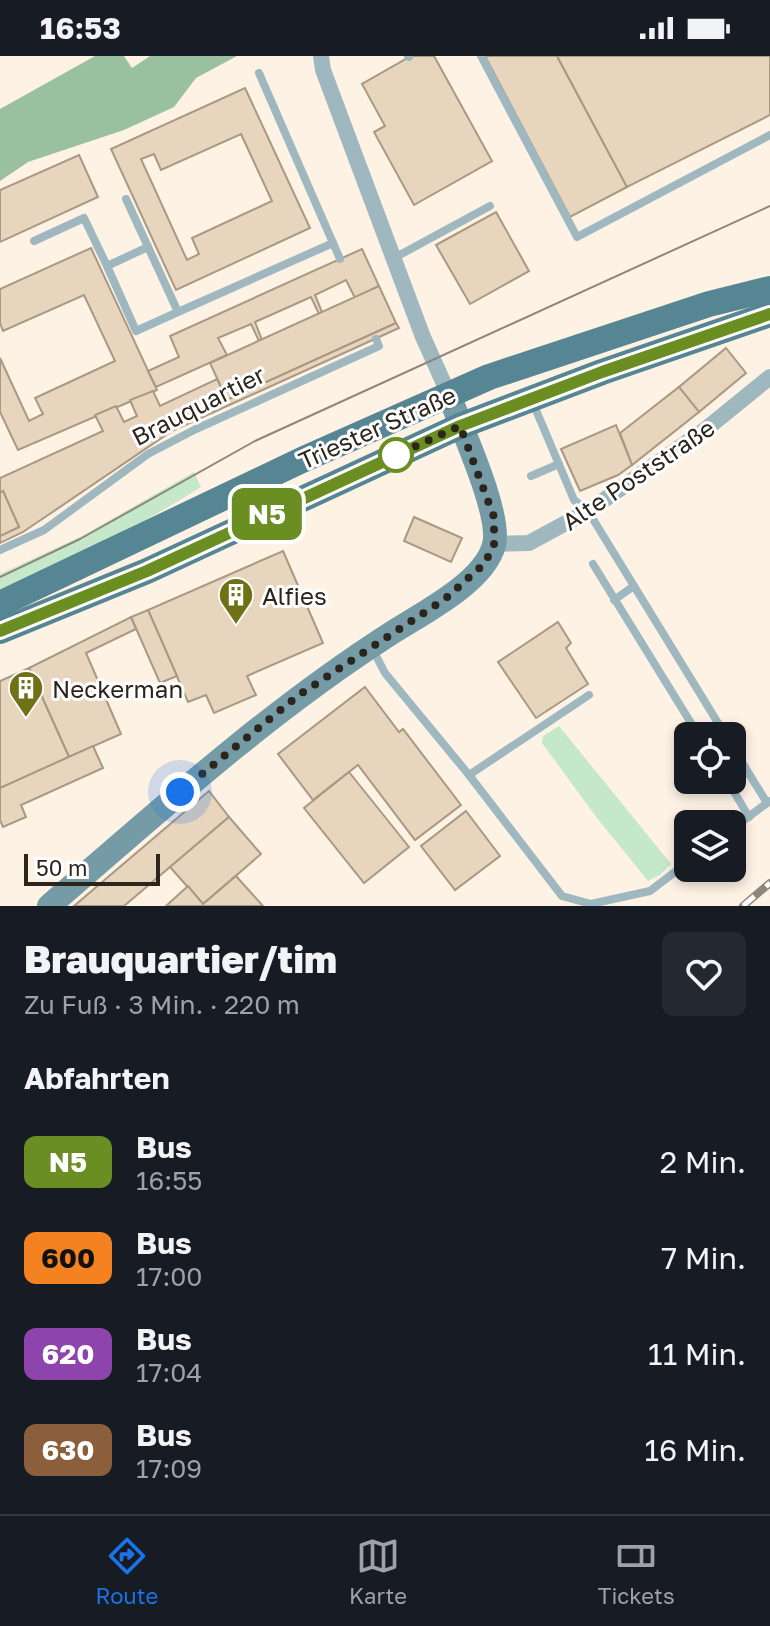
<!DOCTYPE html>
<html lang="de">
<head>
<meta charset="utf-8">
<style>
	:root { --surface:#171b24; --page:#242831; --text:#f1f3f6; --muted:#9ea1a6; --line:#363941; --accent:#1a73e8 }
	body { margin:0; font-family:"Golos Text",sans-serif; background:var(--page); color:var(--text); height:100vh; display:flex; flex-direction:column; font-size:30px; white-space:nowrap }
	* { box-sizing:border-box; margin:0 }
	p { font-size:26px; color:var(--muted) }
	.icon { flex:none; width:44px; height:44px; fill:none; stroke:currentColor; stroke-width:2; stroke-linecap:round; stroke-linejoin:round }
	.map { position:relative; height:850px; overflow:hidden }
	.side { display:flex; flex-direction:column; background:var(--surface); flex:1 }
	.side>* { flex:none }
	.badge { padding:0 16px; border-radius:12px; font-size:28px; line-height:52px }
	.tools { position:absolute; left:674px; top:666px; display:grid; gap:16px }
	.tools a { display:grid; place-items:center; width:72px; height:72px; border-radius:12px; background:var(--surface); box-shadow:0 4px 12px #0003; font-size:40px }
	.scale { position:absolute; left:24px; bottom:20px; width:136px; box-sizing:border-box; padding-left:8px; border:4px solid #2c251c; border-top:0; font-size:22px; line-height:28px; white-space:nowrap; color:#2c251c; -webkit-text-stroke:6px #fff; paint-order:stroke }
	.you { position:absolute; width:40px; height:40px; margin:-20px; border:6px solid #fff; border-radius:50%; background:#1a73e8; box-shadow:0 0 0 12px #1a73e833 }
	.map>.badge { position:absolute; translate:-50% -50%; box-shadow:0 0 0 4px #fff }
	h2 { padding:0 24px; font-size:30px; line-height:72px }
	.round { display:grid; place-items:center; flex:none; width:84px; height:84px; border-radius:12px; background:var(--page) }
	.overview { display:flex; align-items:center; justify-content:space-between; height:136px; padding:0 24px }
	h1 { font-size:38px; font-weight:800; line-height:60px }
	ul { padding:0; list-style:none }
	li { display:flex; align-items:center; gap:24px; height:96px; padding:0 24px }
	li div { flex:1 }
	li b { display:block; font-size:30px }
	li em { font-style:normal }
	li .badge { min-width:88px; font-weight:700; text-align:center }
	.status { display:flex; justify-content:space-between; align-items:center; height:56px; padding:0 40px; background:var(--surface); direction:ltr }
	.status svg { height:22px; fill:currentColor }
	.menu { display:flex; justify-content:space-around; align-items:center; height:112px; border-top:2px solid var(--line); background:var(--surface); font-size:22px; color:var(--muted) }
	.menu a { display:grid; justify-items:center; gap:4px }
	.menu .on { color:var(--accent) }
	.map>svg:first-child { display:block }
</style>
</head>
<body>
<div class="status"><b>16:53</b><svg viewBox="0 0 49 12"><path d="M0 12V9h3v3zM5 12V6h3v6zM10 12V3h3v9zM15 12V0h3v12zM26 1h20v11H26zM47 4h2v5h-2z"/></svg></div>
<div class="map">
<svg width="770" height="850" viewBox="0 0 770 850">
	<rect width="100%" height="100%" fill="#fef2e5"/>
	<g fill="#c4e8c9">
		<path d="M194,416L201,431C137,472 69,503 0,535V518L82,480Z"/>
		<polygon points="559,670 671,808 660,819 648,825 597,762 542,687 543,680"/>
	</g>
	<polygon fill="#99c19f" points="95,0 124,0 132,12 150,0 237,0 196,22 174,51 124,74 28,106 0,125 0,53"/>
	<g fill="#e7d5be" stroke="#a99882" stroke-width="2" fill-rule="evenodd">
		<polygon points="411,0 434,0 492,105 414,149 374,76 385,70 362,28"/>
		<polygon points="485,0 557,0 627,131 570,161"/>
		<polygon points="557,0 770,0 770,59 627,131"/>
		<path d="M245,32L310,172L176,234L111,93ZM241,78L272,145L192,182L199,198L187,204L141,103L154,98L161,114Z"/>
		<polygon points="79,99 98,141 0,186 0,134"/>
		<polygon points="496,156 529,215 470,248 436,189"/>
		<polygon points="91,192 157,334 18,394 0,356 0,302 29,365 43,358 35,342 115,305 84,239 3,275 0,267 0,233"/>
		<polygon points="362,193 379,230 355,242 346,224 315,239 322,256 319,258 311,241 255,266 262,284 259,285 251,268 218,282 227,299 156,331 148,315 179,301 170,280"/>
		<polygon points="379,230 396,267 227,344 210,307"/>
		<polygon points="396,267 399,272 172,375 23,476 0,487 0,480 19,471 3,435 0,437 0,422 103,375 95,359 116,350 124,366 137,360 130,344 153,335 160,350 217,323 227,344"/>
		<polygon points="726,292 746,317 699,356 679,331"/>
		<polygon points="679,331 699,356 632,409 620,377"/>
		<polygon points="616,369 632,409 618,419 580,435 561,393"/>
		<polygon points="3,435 19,471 0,480 0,437"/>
		<polygon points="414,461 462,482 451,506 404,485"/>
		<polygon points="283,495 323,587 247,620 256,639 214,657 206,639 188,646 148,554"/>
		<polygon points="148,554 177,620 160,627 131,561"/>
		<polygon points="131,561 136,573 86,597 121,678 69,701 29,612"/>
		<polygon points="558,566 571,587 566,592 588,628 536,662 498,606"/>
		<polygon points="29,612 69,701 0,732 0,625"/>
		<polygon points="365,631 399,676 403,673 461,749 415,784 358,709 313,744 278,698"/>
		<polygon points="93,690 103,712 21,749 26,761 3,771 0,764 0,732"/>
		<polygon points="349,716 409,791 364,827 304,752"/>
		<polygon points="209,735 229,761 124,850 74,850"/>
		<polygon points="466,755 500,800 455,834 421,790"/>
		<polygon points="229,761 261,798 203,848 170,811"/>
		<polygon points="236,820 263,850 166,850 188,830 203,848"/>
	</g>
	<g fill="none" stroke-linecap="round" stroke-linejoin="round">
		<g stroke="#9fb8c0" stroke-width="8">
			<polyline points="408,0 409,1"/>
			<polyline points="481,0 577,181 770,79"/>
			<polyline points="259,17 340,203"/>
			<polyline points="126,143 178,256 333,187"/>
			<polyline points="34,185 84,162 107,210 148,191"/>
			<polyline points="394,202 490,150"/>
			<polyline points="107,210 136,275 178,256"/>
			<polyline points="533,347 574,444 588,455 726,680"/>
			<polyline points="531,420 559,408"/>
			<polyline points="0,494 44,474 148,398 194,374 379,290 376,283"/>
			<polyline points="593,508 699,680"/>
			<polyline points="614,544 634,530"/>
			<polyline points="373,594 385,617 469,719 562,840 591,848 650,835 688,806"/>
			<polyline points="732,690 767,747 770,745"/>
			<polyline points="469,719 589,639"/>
			<polyline points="727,724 749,761"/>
			<polyline points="732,773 767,747"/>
		</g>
		<g stroke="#9fb8c0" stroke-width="16">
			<polyline points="321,0 323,14 423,281 449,339"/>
			<polyline points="494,488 529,487 588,455 706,373 770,321"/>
		</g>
		<path stroke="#759ba6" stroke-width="24" d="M49,850C159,755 267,657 390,578C421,558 484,527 494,489C502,459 461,371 449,339"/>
		<g stroke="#568593" stroke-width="26">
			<polyline points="0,548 302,404 489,321 709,248 770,233"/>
			<polyline points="0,575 147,515 460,370 602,316 770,258"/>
		</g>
		<polyline stroke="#8f867b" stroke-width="2" points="0,521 80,483 255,385 770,150"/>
		<defs>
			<polyline id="rail" points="743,850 770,827"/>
		</defs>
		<use href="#rail" stroke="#8f867b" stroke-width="8"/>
		<use href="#rail" stroke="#fff" stroke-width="5" stroke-dasharray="15" stroke-linecap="butt"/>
	</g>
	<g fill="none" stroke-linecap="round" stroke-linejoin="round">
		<defs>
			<polyline id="line" points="0,575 147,515 460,370 602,316 770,258"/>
		</defs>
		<use href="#line" stroke="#fff" stroke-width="18"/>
		<use href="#line" stroke="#6b8e23" stroke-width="12"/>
		<polyline stroke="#2c251c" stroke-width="8" stroke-dasharray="0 14.4" points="180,736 299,639 445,543 485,507 494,488 494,461 460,370 394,400 396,399"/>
	</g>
	<defs>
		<symbol id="building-pin" viewBox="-11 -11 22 30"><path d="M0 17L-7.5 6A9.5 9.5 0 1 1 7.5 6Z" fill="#6f7116" stroke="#fff"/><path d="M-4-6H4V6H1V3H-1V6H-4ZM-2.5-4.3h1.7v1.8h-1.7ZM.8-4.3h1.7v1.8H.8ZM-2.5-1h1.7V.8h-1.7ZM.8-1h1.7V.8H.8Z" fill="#fff"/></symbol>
	</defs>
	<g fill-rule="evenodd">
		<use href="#building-pin" x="216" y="519" width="40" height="54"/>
		<use href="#building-pin" x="6" y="612" width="40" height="54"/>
	</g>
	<circle fill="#fff" stroke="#6b8e23" stroke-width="4" cx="396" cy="399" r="16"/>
	<g text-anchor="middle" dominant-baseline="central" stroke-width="6" stroke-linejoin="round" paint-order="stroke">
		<g font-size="24" fill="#2c251c" stroke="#fff">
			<text transform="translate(198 349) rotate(-27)">Brauquartier</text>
			<text transform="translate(377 371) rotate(-24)">Triester Straße</text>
			<text transform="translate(638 418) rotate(-34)">Alte Poststraße</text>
		</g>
		<g font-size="24" fill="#2c251c" stroke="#fff" text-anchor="start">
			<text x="262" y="539">Alfies</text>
			<text x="52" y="632">Neckerman</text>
		</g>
	</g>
</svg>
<div class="tools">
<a><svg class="icon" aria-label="locate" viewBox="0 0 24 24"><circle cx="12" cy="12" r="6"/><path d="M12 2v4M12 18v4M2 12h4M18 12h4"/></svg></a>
<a><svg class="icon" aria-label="layers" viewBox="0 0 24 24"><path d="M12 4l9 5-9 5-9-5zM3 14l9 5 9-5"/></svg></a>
</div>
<div class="scale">50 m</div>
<div class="you" style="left:180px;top:736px"></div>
<b class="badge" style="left:267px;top:458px;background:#6b8e23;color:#fff">N5</b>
</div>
<section class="side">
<div class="overview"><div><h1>Brauquartier/tim</h1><p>Zu Fuß · 3 Min. · 220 m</p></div><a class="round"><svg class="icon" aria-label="heart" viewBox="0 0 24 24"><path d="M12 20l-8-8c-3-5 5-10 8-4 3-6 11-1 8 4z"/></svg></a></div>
<h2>Abfahrten</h2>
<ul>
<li><span class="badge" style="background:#6b8e23;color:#fff">N5</span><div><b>Bus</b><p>16:55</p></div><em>2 Min.</em></li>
<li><span class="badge" style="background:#f58220;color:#111">600</span><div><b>Bus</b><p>17:00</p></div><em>7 Min.</em></li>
<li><span class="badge" style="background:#8e44ad;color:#fff">620</span><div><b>Bus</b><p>17:04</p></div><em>11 Min.</em></li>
<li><span class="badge" style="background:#8b5e3c;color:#fff">630</span><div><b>Bus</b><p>17:09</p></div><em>16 Min.</em></li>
</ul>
</section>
<nav class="menu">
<a class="on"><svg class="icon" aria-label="directions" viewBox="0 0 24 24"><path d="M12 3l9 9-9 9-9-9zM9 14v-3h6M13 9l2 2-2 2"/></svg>Route</a>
<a><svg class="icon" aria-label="map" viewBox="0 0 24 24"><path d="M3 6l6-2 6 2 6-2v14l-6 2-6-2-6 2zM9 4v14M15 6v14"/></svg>Karte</a>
<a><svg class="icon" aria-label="tickets" viewBox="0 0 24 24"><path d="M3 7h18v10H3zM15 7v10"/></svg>Tickets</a>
</nav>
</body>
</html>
